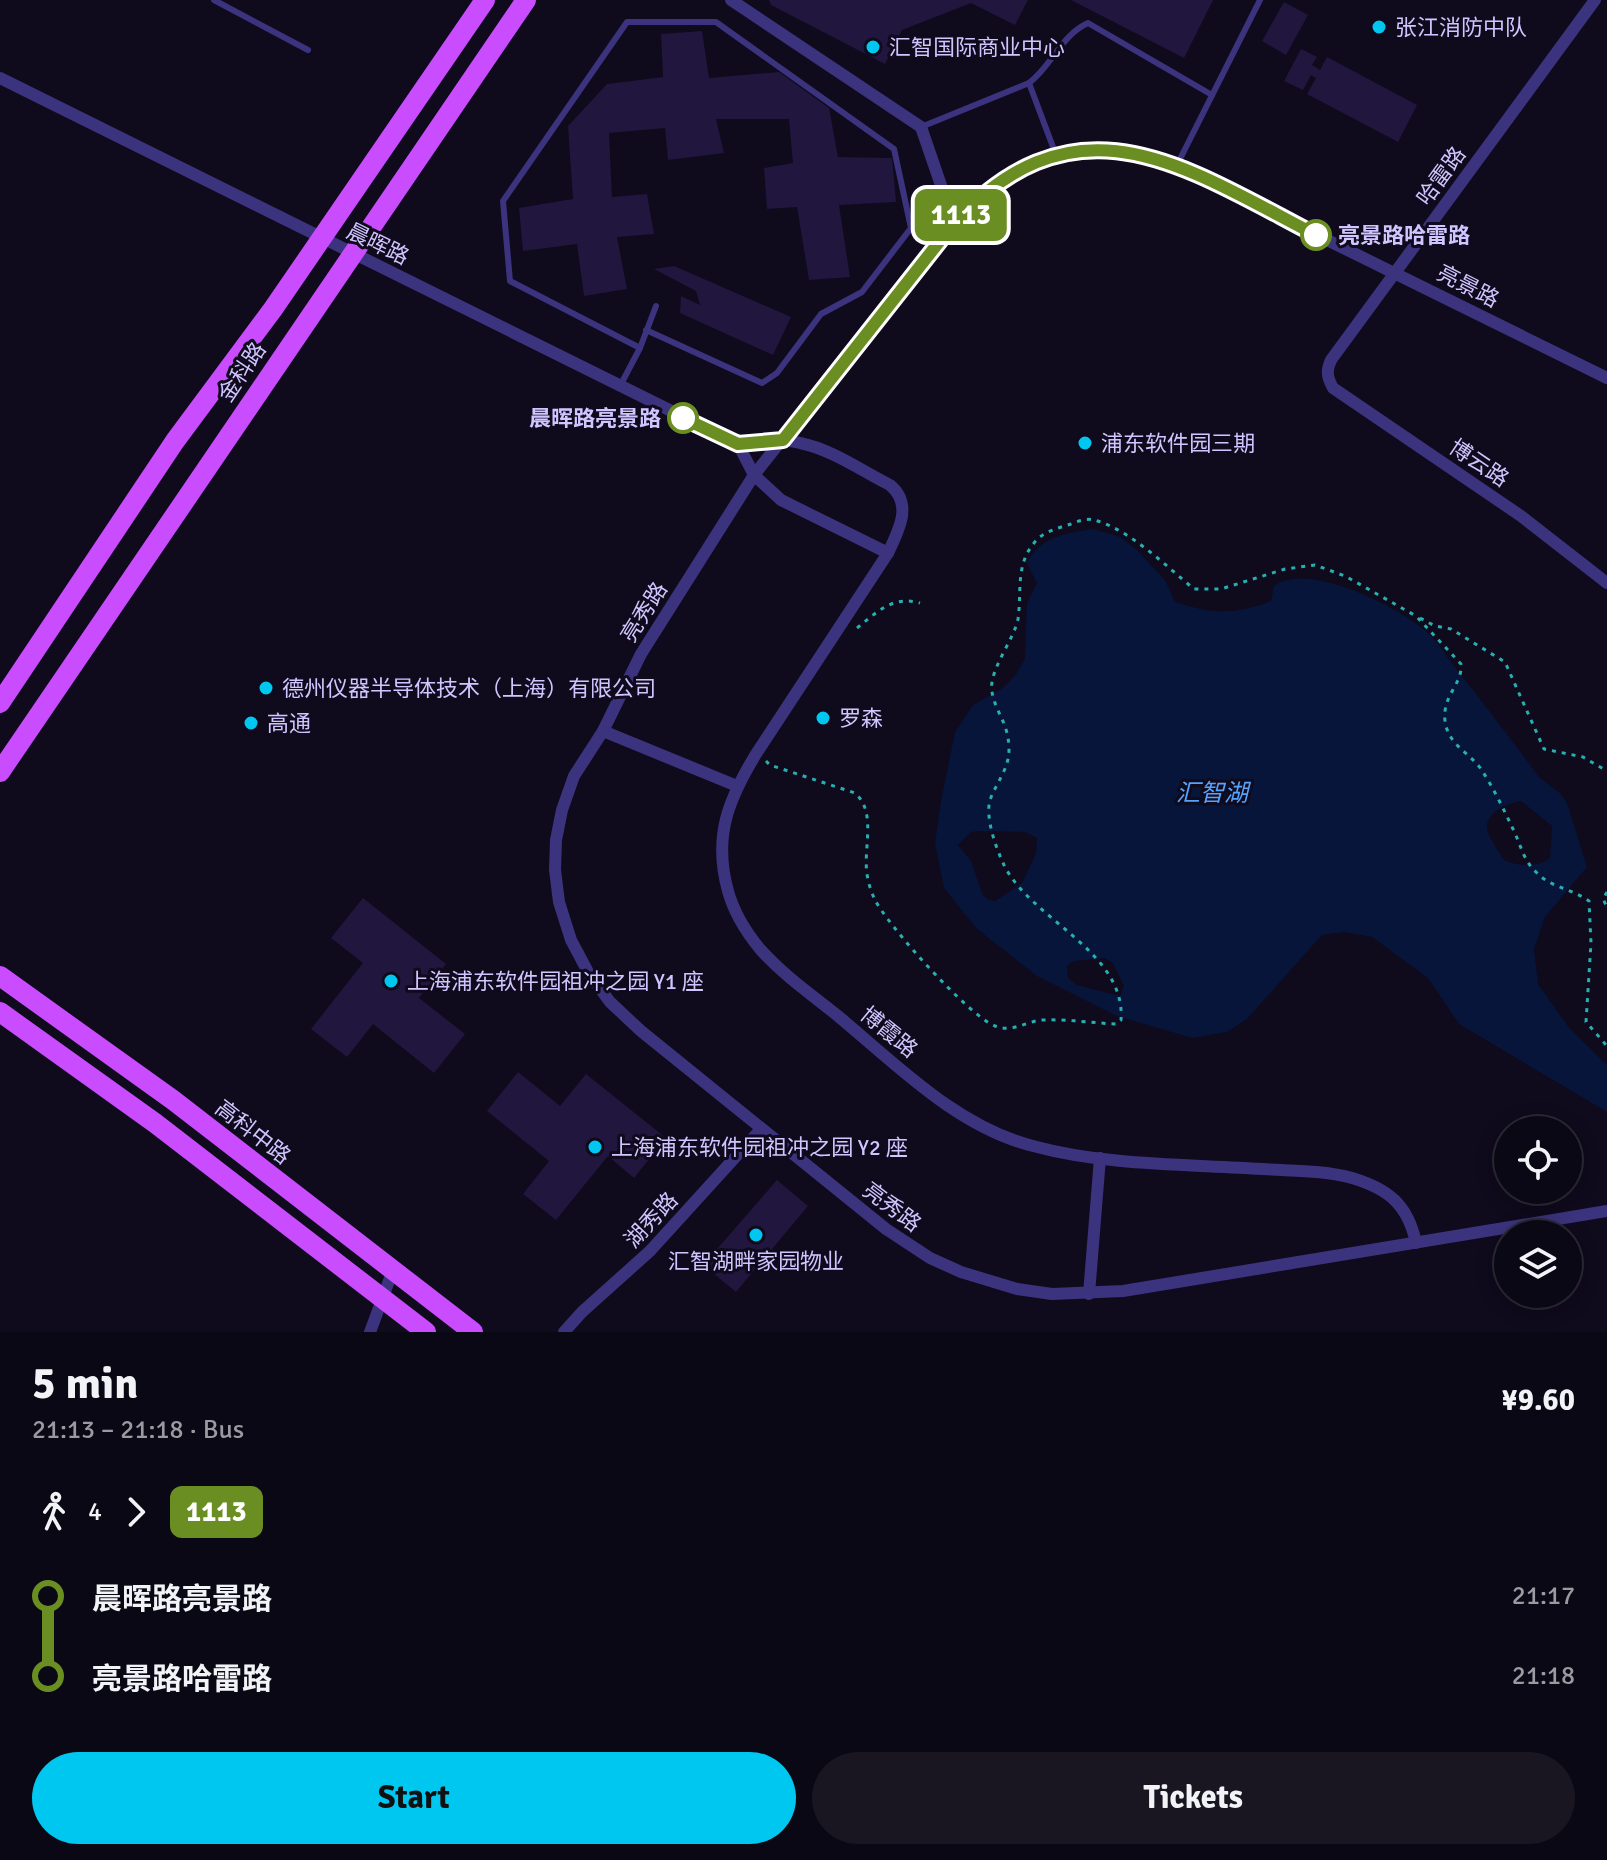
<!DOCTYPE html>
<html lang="en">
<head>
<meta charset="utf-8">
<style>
	:root { --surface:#0b0815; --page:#191622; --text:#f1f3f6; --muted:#9a9aa0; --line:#2b2934; --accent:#00c7f0 }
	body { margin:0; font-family:Signika,"Noto Sans SC",sans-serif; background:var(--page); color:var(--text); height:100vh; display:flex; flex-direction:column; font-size:30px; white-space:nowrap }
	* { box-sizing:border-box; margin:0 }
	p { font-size:26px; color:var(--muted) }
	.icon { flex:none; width:44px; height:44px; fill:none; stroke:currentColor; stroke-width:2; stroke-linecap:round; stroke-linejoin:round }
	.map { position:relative; height:1332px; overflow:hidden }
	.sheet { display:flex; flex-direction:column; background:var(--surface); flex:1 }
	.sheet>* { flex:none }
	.badge { padding:0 16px; border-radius:12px; font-size:28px; line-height:52px }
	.tools { position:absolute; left:1494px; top:1116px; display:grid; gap:16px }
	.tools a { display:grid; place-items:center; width:88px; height:88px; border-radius:50%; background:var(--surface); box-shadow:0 4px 20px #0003,0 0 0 2px var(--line); font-size:40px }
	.map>.badge { position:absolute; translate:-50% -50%; box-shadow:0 0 0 4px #fff }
	.legs { display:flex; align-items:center; gap:12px; height:88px; padding:0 32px; font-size:26px }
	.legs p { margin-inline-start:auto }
	.head { display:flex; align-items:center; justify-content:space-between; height:136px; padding:0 32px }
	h1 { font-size:44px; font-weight:700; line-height:60px }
	.action { display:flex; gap:16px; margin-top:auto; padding:16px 32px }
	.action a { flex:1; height:92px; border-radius:48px; background:var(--accent); color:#111; font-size:32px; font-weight:700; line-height:92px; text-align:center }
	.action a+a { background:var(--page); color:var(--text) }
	ul { padding:0 32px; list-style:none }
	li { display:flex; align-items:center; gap:28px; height:80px; font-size:30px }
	li i { display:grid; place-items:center; width:12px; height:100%; margin:0 10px; background:currentColor }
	li i::after { content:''; width:20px; height:20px; margin:-10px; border:6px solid; border-radius:50%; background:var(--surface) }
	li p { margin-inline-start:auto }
	li:first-child i { background:linear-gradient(#0000 50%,currentColor 0) }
	li:last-child i { background:linear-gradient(currentColor 50%,#0000 0) }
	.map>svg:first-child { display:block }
</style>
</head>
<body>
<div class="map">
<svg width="1607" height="1332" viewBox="0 0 1607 1332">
	<rect width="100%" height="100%" fill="#0f0a1c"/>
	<path fill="#061539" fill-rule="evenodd" d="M1094,529L1120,537L1136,549L1165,580L1175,602C1213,614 1234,615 1271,601L1274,586C1307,560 1404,609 1430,635C1441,647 1450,661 1460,674C1487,707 1513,742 1539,777L1561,794L1567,803L1587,867L1545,917L1534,949L1538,984L1570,1029L1607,1065V1112L1459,1024L1428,978L1372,937L1344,932L1322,935L1247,1019L1227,1032L1192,1038L1117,1016L1037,976L976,928L944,888L935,843L941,801L955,732L973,705L1003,688L1015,676L1025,658L1027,603L1037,583L1027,563C1039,537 1069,532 1094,529ZM1521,801L1552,826L1550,858C1538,868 1517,866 1504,860C1499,852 1491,841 1488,832C1482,814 1507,803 1521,801ZM981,831L1025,832L1037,838L1036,854L1022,883L995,901L989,900L983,895L971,861L958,845L971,832ZM1105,958L1113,963L1124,986L1120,996L1077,985L1068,978L1067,966L1074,961Z"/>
	<g fill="#21163e">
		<polygon points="769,0 1028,0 1015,25 971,3 902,30 885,64 771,5"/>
		<polygon points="1071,0 1213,0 1184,58"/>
		<polygon points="1284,2 1308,15 1286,55 1262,41"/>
		<polygon points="702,31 709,78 779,72 829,108 838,157 892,158 896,202 839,205 850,277 809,280 797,207 767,209 764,168 793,163 789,119 716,119 724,153 668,160 665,128 609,133 612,197 647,194 654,234 617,237 627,289 584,296 577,244 523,251 519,208 573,199 568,126 607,84 663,77 661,34"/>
		<polygon points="1301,49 1317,57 1312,65 1320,70 1327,57 1417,105 1398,142 1307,94 1316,78 1311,75 1303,90 1284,81"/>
		<polygon points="674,266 791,317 773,355 680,313 681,296 700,305 696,291 654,269"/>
		<polygon points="363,898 446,964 419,998 465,1034 434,1073 373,1024 347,1057 311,1029 363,963 331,938"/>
		<polygon points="518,1072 560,1106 586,1074 666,1138 634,1178 608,1156 556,1220 523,1194 549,1161 487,1111"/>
		<polygon points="777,1180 808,1206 736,1292 703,1265"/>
	</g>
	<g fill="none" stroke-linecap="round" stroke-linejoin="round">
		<g stroke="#27b0b1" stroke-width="3" stroke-dasharray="4 6" stroke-linecap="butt">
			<polyline points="1420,618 1435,626 1451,629 1505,662 1544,749 1583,757 1607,771"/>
			<path d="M857,628C877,612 893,595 920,603"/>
			<path d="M766,761L770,765L855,793C877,812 863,848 867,874C868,882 871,891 874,898C886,924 969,1016 995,1026C1013,1033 1026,1021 1043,1020C1067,1019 1093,1023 1116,1024L1121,1020C1126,951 1031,920 1004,865C996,848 985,818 990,800C996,783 1009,769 1009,750C1009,723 996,714 992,692C988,671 1014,640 1018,619C1022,592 1015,566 1034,543C1042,532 1058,528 1071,524C1077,521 1088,518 1094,520C1129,529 1166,566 1194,589H1221L1285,569L1315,565L1345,576L1416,616L1461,664C1463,684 1442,695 1445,721C1448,745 1469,752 1481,769C1493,787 1504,810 1513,829C1521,845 1523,860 1536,872C1551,888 1571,888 1589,901L1591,943L1586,1022L1607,1046"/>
			<polyline points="1607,892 1603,899 1607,907"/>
		</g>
		<g stroke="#3b337d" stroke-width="6">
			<polyline points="214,0 308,50"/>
			<polyline points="1029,83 1056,155"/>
			<path d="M921,127L1029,83C1052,66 1061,35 1088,23L1212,95"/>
			<polyline points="1177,165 1260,0"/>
			<polyline points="646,330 762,383 777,373 821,314 862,292 911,228 894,149 716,22 627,22 503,201 510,281 640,348 656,306"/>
			<polyline points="620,386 640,348"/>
		</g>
		<g stroke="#3b337d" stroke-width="12">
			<polyline points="731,0 921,127 954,223"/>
			<path d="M1595,0L1331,360C1326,371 1327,377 1333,388L1521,516L1607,583"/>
			<path d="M0,78L738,444C758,442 780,438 800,443C831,449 862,471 890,485C913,504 899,530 888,553L756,754C728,800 713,837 728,891C734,913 746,932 760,949C782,974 812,995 838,1016C897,1065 957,1127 1033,1146C1107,1166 1186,1164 1262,1169C1292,1171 1324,1170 1352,1178C1389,1189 1408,1205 1416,1243"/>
			<path d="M1607,378C1511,330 1415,283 1319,236C1250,203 1180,150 1101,149C1041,149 994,180 954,223L754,475L641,654L603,731L574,776L562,810L556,840L555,870L559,902L571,940L588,972L610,1002L641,1031L886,1229L930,1258L961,1272L1017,1289L1052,1294L1123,1291L1607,1211"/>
			<polyline points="738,444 754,475 781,500 888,553"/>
			<polyline points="603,731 737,786"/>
			<polyline points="1089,1294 1100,1158"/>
			<polyline points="370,1332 393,1270"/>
			<polyline points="564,1332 582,1312 650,1251 761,1129"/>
		</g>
		<g stroke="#c94cff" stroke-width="20">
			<polyline points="0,703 175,441 273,309 485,0"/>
			<polyline points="0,772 526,0"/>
			<polyline points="0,976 173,1100 473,1332"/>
			<polyline points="0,1012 155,1123 426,1332"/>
		</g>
	</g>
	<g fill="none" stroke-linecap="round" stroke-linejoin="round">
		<defs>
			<path id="line-1" d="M683,418L738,444L783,440L954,223C1078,90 1185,167 1316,235"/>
		</defs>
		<use href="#line-1" stroke="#fff" stroke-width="18"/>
		<use href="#line-1" stroke="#6b8e23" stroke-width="12"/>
	</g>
	<g fill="#00c7f0" stroke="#0f0a1c" stroke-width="3">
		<circle cx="1379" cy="27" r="8"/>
		<circle cx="873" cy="47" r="8"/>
		<circle cx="1085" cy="443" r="8"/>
		<circle cx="266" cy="688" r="8"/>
		<circle cx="823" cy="718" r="8"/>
		<circle cx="251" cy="723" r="8"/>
		<circle cx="391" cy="981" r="8"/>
		<circle cx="595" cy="1147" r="8"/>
		<circle cx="756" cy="1235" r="8"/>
	</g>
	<g fill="#fff" stroke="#6b8e23" stroke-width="4">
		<circle cx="1316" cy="235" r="14"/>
		<circle cx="683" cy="418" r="14"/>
	</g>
	<g text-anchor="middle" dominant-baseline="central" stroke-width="6" stroke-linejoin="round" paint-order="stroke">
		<g font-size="22" fill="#d0c5ff" stroke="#0f0a1c" text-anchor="start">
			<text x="1395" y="27">张江消防中队</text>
			<text x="889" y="47">汇智国际商业中心</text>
			<text x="1101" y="443">浦东软件园三期</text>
			<text x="282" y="688">德州仪器半导体技术（上海）有限公司</text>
			<text x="839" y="718">罗森</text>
			<text x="267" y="723">高通</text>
			<text x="407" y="981">上海浦东软件园祖冲之园 Y1 座</text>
			<text x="611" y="1147">上海浦东软件园祖冲之园 Y2 座</text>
			<text x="756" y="1261" text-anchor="middle">汇智湖畔家园物业</text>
		</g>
		<g font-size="22" fill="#d0c5ff" stroke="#0f0a1c">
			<text transform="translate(1441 176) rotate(-54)">哈雷路</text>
			<text transform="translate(378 244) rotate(26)">晨晖路</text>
			<text transform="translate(1468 286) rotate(27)">亮景路</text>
			<text transform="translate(242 372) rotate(-56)">金科路</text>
			<text transform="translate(1479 463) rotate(34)">博云路</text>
			<text transform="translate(644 612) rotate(-58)">亮秀路</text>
			<text transform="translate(889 1032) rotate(39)">博霞路</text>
			<text transform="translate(253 1132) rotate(38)">高科中路</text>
			<text transform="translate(892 1207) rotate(37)">亮秀路</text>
			<text transform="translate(651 1220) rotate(-47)">湖秀路</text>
		</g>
		<g font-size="22" font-weight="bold" fill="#d0c5ff" stroke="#0f0a1c" text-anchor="start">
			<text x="1338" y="235">亮景路哈雷路</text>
			<text x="661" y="418" text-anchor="end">晨晖路亮景路</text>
		</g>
		<g font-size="24" font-style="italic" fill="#53a3ff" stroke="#0f0a1c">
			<text x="1212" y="793">汇智湖</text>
		</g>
	</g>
</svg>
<div class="tools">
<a><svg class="icon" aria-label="locate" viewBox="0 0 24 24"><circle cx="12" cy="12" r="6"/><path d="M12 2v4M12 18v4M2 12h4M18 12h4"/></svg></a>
<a><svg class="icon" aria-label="layers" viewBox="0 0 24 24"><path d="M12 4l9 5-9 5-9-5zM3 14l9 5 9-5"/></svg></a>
</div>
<b class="badge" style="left:961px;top:215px;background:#6b8e23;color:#fff">1113</b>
</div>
<section class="sheet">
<div class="head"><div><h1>5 min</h1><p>21:13 – 21:18 · Bus</p></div><b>¥9.60</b></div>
<div class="legs"><svg class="icon" aria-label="walk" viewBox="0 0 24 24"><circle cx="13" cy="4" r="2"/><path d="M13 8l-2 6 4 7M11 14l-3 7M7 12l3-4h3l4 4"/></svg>4<svg class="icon" aria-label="forward" viewBox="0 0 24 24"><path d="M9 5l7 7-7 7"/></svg><b class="badge" style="background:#6b8e23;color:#fff">1113</b></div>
<ul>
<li><i style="color:#6b8e23"></i><b>晨晖路亮景路</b><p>21:17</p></li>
<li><i style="color:#6b8e23"></i><b>亮景路哈雷路</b><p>21:18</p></li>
</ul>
<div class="action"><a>Start</a><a>Tickets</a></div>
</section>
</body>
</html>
